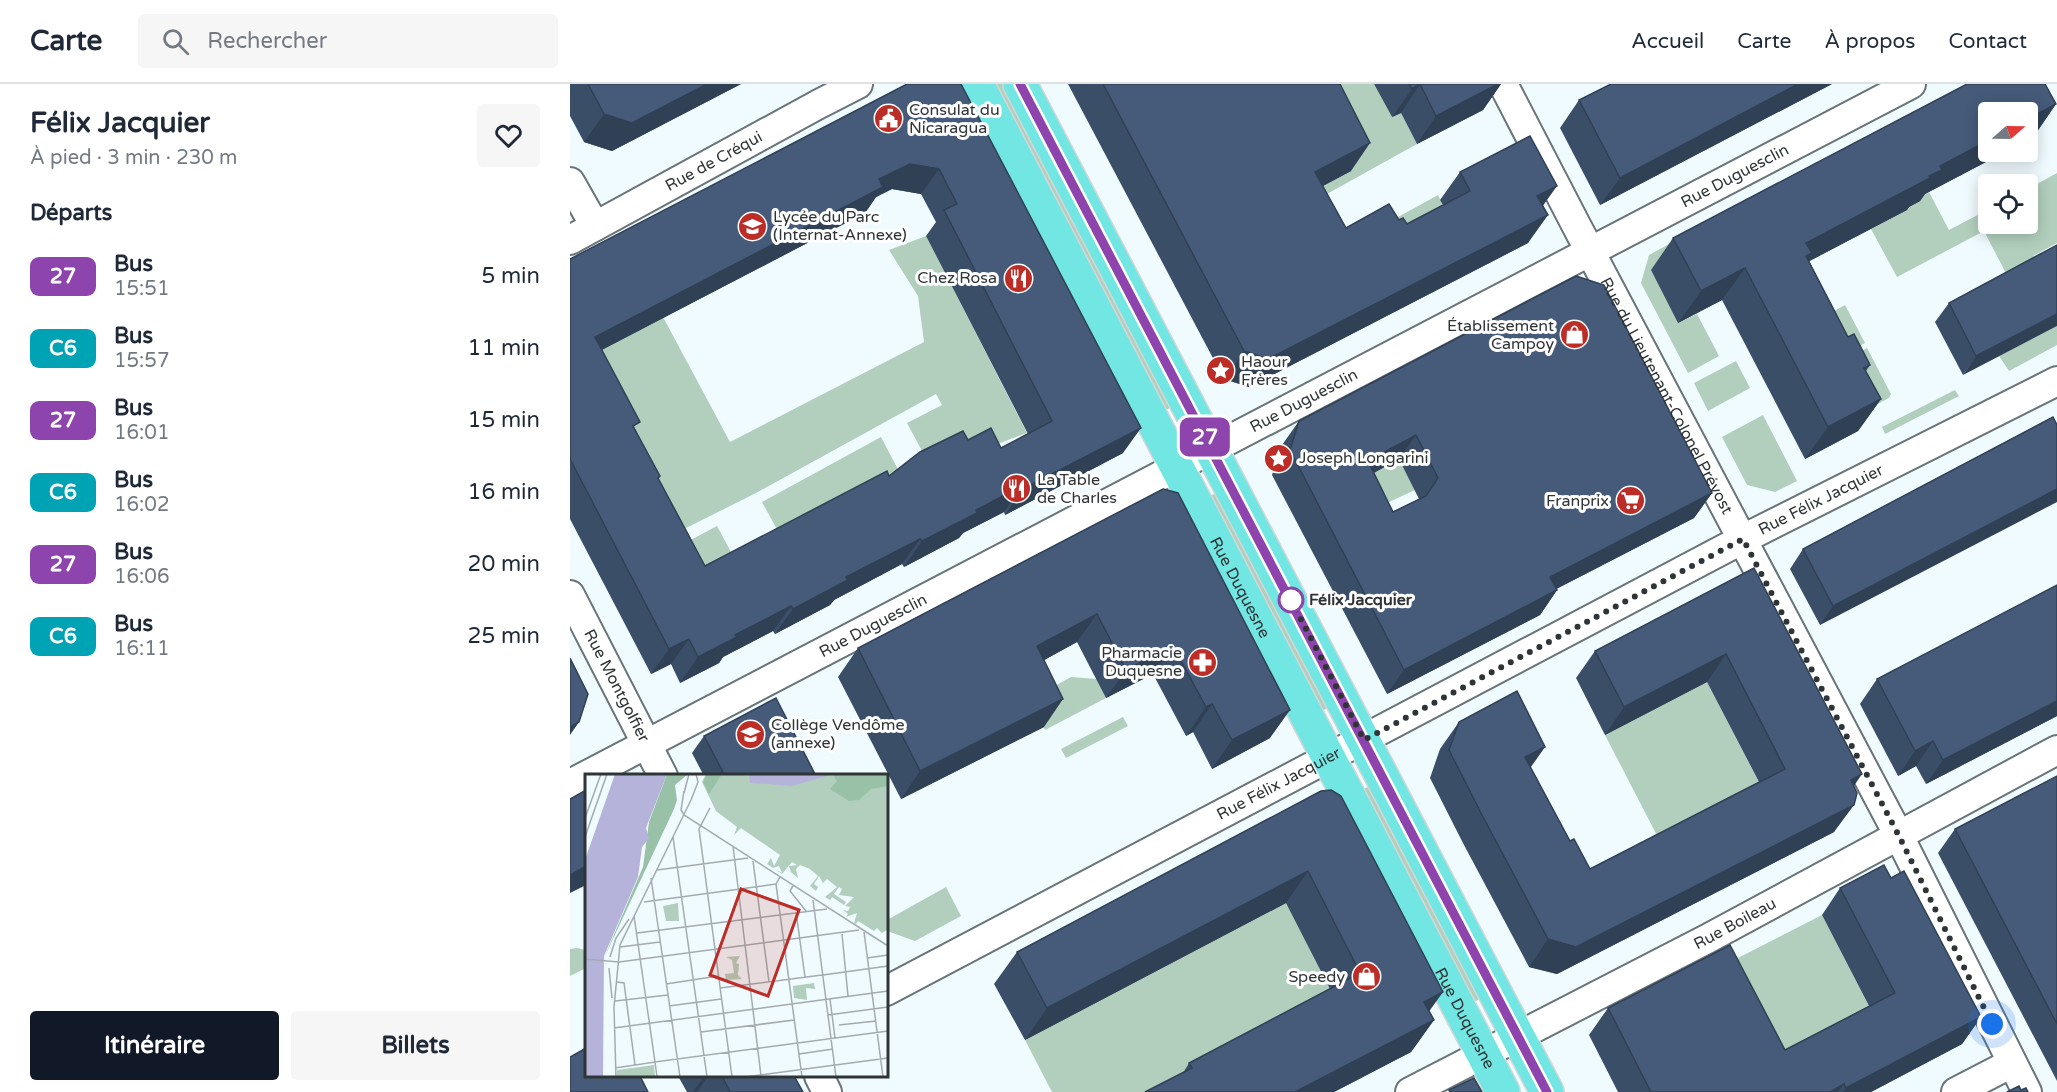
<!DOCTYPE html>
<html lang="fr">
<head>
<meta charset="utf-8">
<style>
	:root { --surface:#fff; --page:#f6f6f7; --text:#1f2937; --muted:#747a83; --line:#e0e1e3; --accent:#111827 }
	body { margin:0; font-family:"Varela Round",sans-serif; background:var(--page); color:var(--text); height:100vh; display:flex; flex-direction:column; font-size:22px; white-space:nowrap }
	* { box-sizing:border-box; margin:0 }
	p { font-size:20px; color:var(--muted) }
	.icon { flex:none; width:33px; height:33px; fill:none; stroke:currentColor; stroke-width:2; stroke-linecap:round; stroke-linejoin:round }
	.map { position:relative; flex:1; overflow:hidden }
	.sheet { display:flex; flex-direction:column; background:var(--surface); width:570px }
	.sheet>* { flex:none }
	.badge { padding:0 12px; border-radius:9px; font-size:21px; line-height:39px }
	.needle { width:39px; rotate:70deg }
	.buttons { position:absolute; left:1408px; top:18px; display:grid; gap:12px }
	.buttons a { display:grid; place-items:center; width:60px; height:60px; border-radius:6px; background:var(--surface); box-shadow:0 3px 15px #0003; font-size:30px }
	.you { position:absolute; width:30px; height:30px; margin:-15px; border:4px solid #fff; border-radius:50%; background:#1a73e8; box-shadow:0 0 0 9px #1a73e833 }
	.map>.badge { position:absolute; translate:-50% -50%; box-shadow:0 0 0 3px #fff }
	h2 { padding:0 30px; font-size:22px; line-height:54px }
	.round { display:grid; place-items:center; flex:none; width:63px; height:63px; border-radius:6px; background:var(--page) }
	.summary { display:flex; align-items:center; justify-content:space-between; height:102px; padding:0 30px }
	h1 { font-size:28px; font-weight:700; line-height:45px }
	.button { display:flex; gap:12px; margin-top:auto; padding:12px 30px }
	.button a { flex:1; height:69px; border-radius:6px; background:var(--accent); color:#fff; font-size:24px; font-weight:700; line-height:69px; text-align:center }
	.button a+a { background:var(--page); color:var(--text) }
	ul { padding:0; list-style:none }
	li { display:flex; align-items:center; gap:18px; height:72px; padding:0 30px }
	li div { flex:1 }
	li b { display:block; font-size:22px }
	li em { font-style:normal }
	li .badge { min-width:66px; font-weight:700; text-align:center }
	header { display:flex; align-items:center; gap:36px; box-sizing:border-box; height:84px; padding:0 30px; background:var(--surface); border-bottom:2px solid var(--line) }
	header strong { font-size:28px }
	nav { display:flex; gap:33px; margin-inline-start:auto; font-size:21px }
	.search { width:420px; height:54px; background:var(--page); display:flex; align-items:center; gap:15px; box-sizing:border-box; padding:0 21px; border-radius:6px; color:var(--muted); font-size:22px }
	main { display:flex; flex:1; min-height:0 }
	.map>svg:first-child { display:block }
</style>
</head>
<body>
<header>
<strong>Carte</strong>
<div class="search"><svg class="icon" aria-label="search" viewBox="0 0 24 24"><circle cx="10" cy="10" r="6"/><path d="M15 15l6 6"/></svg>Rechercher</div>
<nav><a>Accueil</a><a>Carte</a><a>À propos</a><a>Contact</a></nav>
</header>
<main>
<section class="sheet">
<div class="summary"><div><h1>Félix Jacquier</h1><p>À pied · 3 min · 230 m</p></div><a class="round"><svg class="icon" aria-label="heart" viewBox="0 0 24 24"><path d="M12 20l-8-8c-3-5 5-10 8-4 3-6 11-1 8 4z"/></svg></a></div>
<h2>Départs</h2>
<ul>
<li><span class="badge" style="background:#8e44ad;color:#fff">27</span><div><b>Bus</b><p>15:51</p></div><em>5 min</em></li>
<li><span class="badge" style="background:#00a3b4;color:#fff">C6</span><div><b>Bus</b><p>15:57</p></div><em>11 min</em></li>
<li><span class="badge" style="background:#8e44ad;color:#fff">27</span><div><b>Bus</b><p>16:01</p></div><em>15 min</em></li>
<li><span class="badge" style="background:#00a3b4;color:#fff">C6</span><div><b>Bus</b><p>16:02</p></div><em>16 min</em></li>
<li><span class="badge" style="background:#8e44ad;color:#fff">27</span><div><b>Bus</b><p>16:06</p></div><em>20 min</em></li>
<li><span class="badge" style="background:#00a3b4;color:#fff">C6</span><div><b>Bus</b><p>16:11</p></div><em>25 min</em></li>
</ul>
<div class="button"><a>Itinéraire</a><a>Billets</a></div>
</section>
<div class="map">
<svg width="1487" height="1008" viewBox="0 0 1487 1008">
	<rect width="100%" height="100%" fill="#f0fbff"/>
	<g fill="#b1cfbc">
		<polygon points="426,0 435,0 603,322 596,326"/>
		<polygon points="736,0 804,0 822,33 831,29 847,60 719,131"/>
		<polygon points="1487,89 1487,159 1463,172 1469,184 1441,199 1414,147 1327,193 1301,145 1337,126 1348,114 1359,108 1379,146 1419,125 1419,140 1458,140 1458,105"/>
		<polygon points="868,111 880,135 799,149"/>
		<polygon points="1121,148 1108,239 1127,230 1149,272 1118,289 1071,199 1079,171"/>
		<polygon points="356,152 457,349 403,369 359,380 337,339 372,321 366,310 186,409 88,458 7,279 93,233 160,358 354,258 348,212 319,166"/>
		<polygon points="1275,221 1295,259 1272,271 1240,240"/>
		<polygon points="1487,242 1487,261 1439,287 1429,272"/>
		<polygon points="1297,264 1321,310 1319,314 1300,324 1275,276"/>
		<polygon points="1166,277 1180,304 1138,327 1124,299"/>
		<polygon points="1385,306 1389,312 1315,350 1312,343"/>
		<polygon points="1193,331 1227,397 1205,408 1177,401 1152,353"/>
		<polygon points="311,353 332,393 214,458 192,418"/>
		<polygon points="840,367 845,406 819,418 803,387 806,388"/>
		<polygon points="648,408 759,623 752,627 640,412"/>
		<polygon points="147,442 168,481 117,508 96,469"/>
		<polygon points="501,593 527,595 536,614 475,646 460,616"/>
		<polygon points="1137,598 1196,712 1094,765 1035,651"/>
		<polygon points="553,633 558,642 496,674 491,665"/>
		<polygon points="801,702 911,914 904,918 793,705"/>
		<polygon points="376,803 391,832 345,857 317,847 317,836"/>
		<polygon points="714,813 774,933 603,1008 482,1008 455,956"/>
		<polygon points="1252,831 1306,936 1226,1008 1158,879"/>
		<polygon points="7,864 16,866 16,884 0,892 0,865"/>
	</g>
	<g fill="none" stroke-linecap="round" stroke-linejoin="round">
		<defs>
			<g id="minor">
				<path id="s1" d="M933,0L1005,139L1329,752L1457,1008"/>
				<polyline points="0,98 25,142"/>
				<path id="s2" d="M0,156L249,20L288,0"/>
				<path id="s3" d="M0,511L93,692"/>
				<path id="s4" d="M0,700L1341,0"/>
				<path id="s5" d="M316,907L1173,455L1487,297"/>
				<polyline points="249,992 257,1008"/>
				<path id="s6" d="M840,1008L1137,855L1487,666"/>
				<polyline points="1386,1008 1442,979"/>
			</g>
			<g id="primary">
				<path id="s7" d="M407,0L933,1008"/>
				<polyline points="450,0 977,1008"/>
			</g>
		</defs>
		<use href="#minor" stroke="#687478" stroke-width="32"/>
		<use href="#primary" stroke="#d5d6d7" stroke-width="36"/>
		<use href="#minor" stroke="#fff" stroke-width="28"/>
		<use href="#primary" stroke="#71e6e2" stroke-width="33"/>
	</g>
	<g fill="#3b4e68" fill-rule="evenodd">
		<polygon points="0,0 171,0 42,67 14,58 0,32"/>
		<path d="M337,0L553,369L435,431L434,428L393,449L389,454L334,483L332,480L264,516L260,521L205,550L203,547L153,573L149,579L110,599L101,580L81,590L0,435V175ZM322,105L351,110L366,138L356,152L458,350L431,364L398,356L319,392L135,482L88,395L65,345L31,266L295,129L306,113Z"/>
		<polygon points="498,0 770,0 781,87 753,102 776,144 829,136 837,140 873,121 870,116 890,88 973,122 958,159 679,303 654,295"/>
		<polygon points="804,0 931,0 913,26 847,60 831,29 822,33"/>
		<polygon points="1262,0 1030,121 990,44 1009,16"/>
		<polygon points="1397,0 1475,0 1486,20 1464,52 1458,55 1458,28 1419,28 1419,68 1435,68 1355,110 1350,117 1339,123 1337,126 1239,177 1278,253 1284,250 1300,281 1296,287 1311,315 1288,347 1235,375 1152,216 1108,239 1081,186 1103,154"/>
		<polygon points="1487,161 1393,291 1365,238 1379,219"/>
		<path d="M1006,192L1142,409L1124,434L986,505L987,506L970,531L817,610L702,391L712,361L729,337ZM829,375L849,415L823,428L804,389Z"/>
		<polygon points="1483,333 1250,541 1220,485 1233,465"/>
		<polygon points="593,405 700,654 642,685 623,648 616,652 583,590 536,614 507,558 474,576 474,643 331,715 268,593 288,564"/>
		<polygon points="1184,484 1284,702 1264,748 987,890 959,883 894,761 860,694 870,665 889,638 961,684 1000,757 1020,785 1189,698 1137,598 1035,651 1006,594 1025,567"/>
		<polygon points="1307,595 1487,632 1356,700 1346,682 1328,692 1290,620"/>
		<polygon points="134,652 246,692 134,692 122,669"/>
		<polygon points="1487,692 1487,997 1368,769 1385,745"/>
		<polygon points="751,707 864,936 841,968 764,1008 575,1008 613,989 619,979 760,905 716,819 455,956 424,900 447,868"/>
		<polygon points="1321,794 1411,933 1392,960 1301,1008 1048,1008 1019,951 1038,924 1215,966 1299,922 1252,831 1270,804"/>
		<polygon points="108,992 224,992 233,1008 117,1008"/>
	</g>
	<g fill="#304055">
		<polygon points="137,0 171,0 42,67 14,58 34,30"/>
		<polygon points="850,0 831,29 822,33 842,5"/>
		<polygon points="928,0 931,0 913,26 847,60 866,32"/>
		<polygon points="1228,0 1262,0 1030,121 1050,94"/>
		<polygon points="1486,20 1464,52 1458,55 1458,35"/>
		<polygon points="1419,56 1419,68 1435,68 1355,110 1350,117 1339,123 1337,126 1234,180 1236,159 1370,82"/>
		<polygon points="800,59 781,87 726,116 745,88"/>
		<polygon points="340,80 369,85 351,110 322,105 306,113 295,129 7,279 25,253 309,95"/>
		<polygon points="987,102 967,130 967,112"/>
		<polygon points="978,131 958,159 679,303 654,295 674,267"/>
		<polygon points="1175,184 1152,216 1108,239 1131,207"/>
		<polygon points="1487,230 1487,242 1393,291 1406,272"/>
		<polygon points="1311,315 1288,347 1235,375 1258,343"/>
		<polygon points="571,344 553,369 435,431 453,405"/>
		<polygon points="846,351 829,375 781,401 798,377"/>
		<polygon points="452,402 434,428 393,449 389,454 334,483 352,457 406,426"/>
		<polygon points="1487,405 1487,418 1250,541 1263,522"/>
		<polygon points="1142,409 1124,434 963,517 980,493"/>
		<polygon points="350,455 332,480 264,516 260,521 205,550 223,525 276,493"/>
		<polygon points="987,506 970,531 817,610 834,586"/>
		<polygon points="221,522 203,547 153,573 149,579 110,599 128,573 165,551"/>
		<polygon points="527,530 507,558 447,591 467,562"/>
		<polygon points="119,555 101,580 81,590 99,565"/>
		<polygon points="603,562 583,590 536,614 556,586"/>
		<polygon points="1156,570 1137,598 1035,651 1054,623"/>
		<polygon points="493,615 474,643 331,715 350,687"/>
		<polygon points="1487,617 1487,632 1356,700 1373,676"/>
		<polygon points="642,620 623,648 616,652 636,623"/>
		<polygon points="720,626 700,654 642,685 662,656"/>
		<polygon points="9,638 0,651 0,643"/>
		<polygon points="1363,657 1346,682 1328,692 1345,667"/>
		<polygon points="975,663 956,690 955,673"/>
		<polygon points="1292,690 1273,718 1281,696"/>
		<polygon points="1284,721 1264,748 987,890 959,883 978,855"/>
		<polygon points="16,782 16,801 0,809 0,791"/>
		<polygon points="738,787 716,819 455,956 477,924"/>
		<polygon points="873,908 850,940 854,918"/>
		<polygon points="1411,933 1392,960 1301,1008 1273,1008 1276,1004"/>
		<polygon points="864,936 841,968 764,1008 725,1008"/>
		<polygon points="134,992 138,992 127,1008 123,1008"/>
		<polygon points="1274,1000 1268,1008 1260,1008"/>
	</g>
	<g fill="#455b79" stroke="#304055" stroke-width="1.5" fill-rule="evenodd">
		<polygon points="18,0 137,0 62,39 34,30"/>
		<path d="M337,0H391L571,344L453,405L452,402L406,426L407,429L352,457L350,455L276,493L278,496L223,525L221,522L165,551L167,553L128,573L119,555L99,565L0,375V175ZM340,80L369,85L387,120L374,126L482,337L431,364L421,344L398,356L393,347L350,368L319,392L317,387L135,482L88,394L90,392L63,342L70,338L25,253L313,103L309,95Z"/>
		<polygon points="533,0 770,0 800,59 745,88 776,144 819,120 829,136 833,134 837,140 900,107 890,88 960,52 987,102 967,112 978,131 698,275 674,267"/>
		<polygon points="839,0 928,0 866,32 850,0 842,5"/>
		<polygon points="1041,0 1228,0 1050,94 1009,16"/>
		<polygon points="1397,0 1475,0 1486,20 1458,35 1458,28 1419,28 1419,56 1370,82 1372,86 1359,92 1360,94 1236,159 1242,169 1236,172 1278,253 1284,250 1300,281 1294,284 1311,315 1258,343 1175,184 1131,207 1103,154"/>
		<polygon points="1487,161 1487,230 1406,272 1379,219"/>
		<path d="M1006,192L1034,201L1142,409L980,493L987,506L834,586L720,366L729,337ZM846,351L868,394L856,412L823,428L798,377Z"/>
		<polygon points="1483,333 1487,341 1487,405 1263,522 1233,465"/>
		<polygon points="593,405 608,409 720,626 662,656 642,620 636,623 603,562 556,586 527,530 467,562 493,615 350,687 288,564"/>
		<polygon points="1184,484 1292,690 1281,696 1287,709 1284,721 1006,863 978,855 913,733 879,666 889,638 947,607 975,663 955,673 1000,757 1004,755 1020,785 1168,709 1215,685 1156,570 1054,623 1025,567"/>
		<polygon points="1487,501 1487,617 1373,676 1363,657 1345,667 1307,595"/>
		<polygon points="0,574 18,610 9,638 0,643"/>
		<polygon points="206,614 246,692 155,692 134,652"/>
		<polygon points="1487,692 1487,940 1385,745"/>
		<polygon points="16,706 16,782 0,791 0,715"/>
		<polygon points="761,706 771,712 873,908 854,918 864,936 725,1008 575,1008 622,984 619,979 790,889 738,787 477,924 447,868 751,707"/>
		<polygon points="1314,781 1321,794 1334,787 1411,933 1276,1004 1274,1000 1260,1008 1081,1008 1038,924 1160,861 1215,966 1325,909 1270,804"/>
		<polygon points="16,964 16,992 70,992 78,1008 0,1008 0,973"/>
		<polygon points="152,992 224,992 233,1008 160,1008"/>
		<polygon points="904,994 912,1008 880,1008 879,1006"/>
		<polygon points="1449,1002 1451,1006 1456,1004 1458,1008 1437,1008"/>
	</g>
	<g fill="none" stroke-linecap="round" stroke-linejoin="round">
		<defs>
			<polyline id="line" points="450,0 977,1008"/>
		</defs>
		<use href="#line" stroke="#fff" stroke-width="14"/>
		<use href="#line" stroke="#8e44ad" stroke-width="9"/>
		<polyline stroke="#2f3436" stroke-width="6" stroke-dasharray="0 10.8" points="721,516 794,656 1173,455 1329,752 1422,940"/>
	</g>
	<defs>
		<symbol id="civic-disc" viewBox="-11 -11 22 22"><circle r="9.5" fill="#bb2d26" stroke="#fff"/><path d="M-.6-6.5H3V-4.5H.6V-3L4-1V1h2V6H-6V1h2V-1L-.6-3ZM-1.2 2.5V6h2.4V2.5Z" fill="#fff"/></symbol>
		<symbol id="school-disc" viewBox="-11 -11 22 22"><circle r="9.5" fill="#bb2d26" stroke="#fff"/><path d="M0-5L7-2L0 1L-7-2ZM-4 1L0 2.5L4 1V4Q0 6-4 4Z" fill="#fff"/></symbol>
		<symbol id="restaurant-disc" viewBox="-11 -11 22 22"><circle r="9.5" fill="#bb2d26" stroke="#fff"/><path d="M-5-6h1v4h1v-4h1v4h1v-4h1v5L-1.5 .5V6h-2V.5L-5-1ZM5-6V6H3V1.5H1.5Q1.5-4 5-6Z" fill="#fff"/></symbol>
		<symbol id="shop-disc" viewBox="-11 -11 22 22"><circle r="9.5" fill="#bb2d26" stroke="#fff"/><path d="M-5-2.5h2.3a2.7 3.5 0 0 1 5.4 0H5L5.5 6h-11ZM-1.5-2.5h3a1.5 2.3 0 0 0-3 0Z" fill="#fff"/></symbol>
		<symbol id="sight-disc" viewBox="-11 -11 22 22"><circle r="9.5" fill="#bb2d26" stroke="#fff"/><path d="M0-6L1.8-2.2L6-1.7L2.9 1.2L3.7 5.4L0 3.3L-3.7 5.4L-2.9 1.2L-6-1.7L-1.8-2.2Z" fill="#fff"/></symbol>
		<symbol id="supermarket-disc" viewBox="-11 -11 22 22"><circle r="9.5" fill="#bb2d26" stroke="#fff"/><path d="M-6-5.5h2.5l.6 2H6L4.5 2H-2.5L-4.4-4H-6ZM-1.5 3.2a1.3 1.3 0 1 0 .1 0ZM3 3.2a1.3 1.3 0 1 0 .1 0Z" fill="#fff"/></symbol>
		<symbol id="pharmacy-disc" viewBox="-11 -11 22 22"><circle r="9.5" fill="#bb2d26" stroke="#fff"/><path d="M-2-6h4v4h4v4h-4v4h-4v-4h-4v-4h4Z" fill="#fff"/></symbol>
	</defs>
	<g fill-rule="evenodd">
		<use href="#civic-disc" x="302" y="18" width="33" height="33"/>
		<use href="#school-disc" x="166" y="126" width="33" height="33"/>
		<use href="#restaurant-disc" x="432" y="178" width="33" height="33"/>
		<use href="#shop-disc" x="988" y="234" width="33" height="33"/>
		<use href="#sight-disc" x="634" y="270" width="33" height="33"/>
		<use href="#sight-disc" x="692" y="358" width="33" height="33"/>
		<use href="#restaurant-disc" x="430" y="388" width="33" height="33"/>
		<use href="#supermarket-disc" x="1044" y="400" width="33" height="33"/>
		<use href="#pharmacy-disc" x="616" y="562" width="33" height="33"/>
		<use href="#school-disc" x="164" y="634" width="33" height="33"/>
		<use href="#shop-disc" x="780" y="876" width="33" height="33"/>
	</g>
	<circle fill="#fff" stroke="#8e44ad" stroke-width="3" cx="721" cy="516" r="12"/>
	<g text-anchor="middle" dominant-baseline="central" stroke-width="6" stroke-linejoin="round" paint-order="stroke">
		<g font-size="16" fill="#2f3436" stroke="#fff" text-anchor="start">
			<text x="339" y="26">Consulat du<tspan x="339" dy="18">Nicaragua</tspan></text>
			<text x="203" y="133">Lycée du Parc<tspan x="203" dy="18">(Internat-Annexe)</tspan></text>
			<text x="427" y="194" text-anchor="end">Chez Rosa</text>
			<text x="984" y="242" text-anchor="end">Établissement<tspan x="984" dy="18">Campoy</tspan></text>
			<text x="671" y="278">Haour<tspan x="671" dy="18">Frères</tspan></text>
			<text x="729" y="374">Joseph Longarini</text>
			<text x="467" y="396">La Table<tspan x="467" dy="18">de Charles</tspan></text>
			<text x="1039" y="417" text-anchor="end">Franprix</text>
			<text x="612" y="569" text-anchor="end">Pharmacie<tspan x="612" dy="18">Duquesne</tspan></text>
			<text x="201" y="641">Collège Vendôme<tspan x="201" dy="18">(annexe)</tspan></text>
			<text x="775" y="893" text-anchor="end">Speedy</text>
		</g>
		<g font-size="16" fill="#2f3436" stroke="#fff">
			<text stroke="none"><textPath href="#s2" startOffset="164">Rue de Créqui</textPath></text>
			<text stroke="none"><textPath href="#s4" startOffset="1314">Rue Duguesclin</textPath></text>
			<text stroke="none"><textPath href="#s1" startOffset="352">Rue du Lieutenant-Colonel Prévost</textPath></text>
			<text stroke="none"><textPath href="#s4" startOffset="828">Rue Duguesclin</textPath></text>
			<text stroke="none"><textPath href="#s5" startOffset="1056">Rue Félix Jacquier</textPath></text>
			<text stroke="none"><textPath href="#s7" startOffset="568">Rue Duquesne</textPath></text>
			<text stroke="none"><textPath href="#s4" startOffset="342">Rue Duguesclin</textPath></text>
			<text stroke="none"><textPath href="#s3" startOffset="102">Rue Montgolfier</textPath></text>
			<text stroke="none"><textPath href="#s5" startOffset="444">Rue Félix Jacquier</textPath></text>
			<text stroke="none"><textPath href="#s6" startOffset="366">Rue Boileau</textPath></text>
			<text stroke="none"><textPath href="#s7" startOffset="1054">Rue Duquesne</textPath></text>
		</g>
		<g font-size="16" font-weight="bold" fill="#2f3436" stroke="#fff" text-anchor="start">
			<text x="739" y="516">Félix Jacquier</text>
		</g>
	</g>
	<g transform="translate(15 690)">
		<rect width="303" height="303" fill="#f0fbff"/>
		<path d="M121,0H303L302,156L297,159L292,154L289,157L273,147L271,150L269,149L272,139L261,143L263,140L258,136L263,137L265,133L260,132L269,123L254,121L257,115L254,113L249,120L261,128L259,131L247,123L242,131L245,126L240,123L252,113L242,105L238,109L234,102L229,110L233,113L231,117L225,112L233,102L225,95L215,91L211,95L213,104L202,95L206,98L204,92L212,91L207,88L197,100L189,95L197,99L194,92L188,94L182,90L186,84L189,92L195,81L156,54L149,61L152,53L131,37L117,8ZM93,129L94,147H81L78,132ZM155,182L151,189L154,190L153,201L157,205L141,206L140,200L149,199L147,186L141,183ZM229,209L230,215L221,214L222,226L209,224L208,212ZM69,291L70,303H32V296Z" fill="#b1cfbc"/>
		<path d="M82,0L102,1L90,11L92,26L89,35L19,184L58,93L64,48ZM122,0H137L124,20L118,8ZM248,0H303V12L286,15L274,26L264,27L245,15L252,7Z" fill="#99c1a7"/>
		<path d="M30,0H82L61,54L64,64L57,73L53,103L19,182L18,303H0V86ZM164,0H248L207,12L165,9Z" fill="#b6b3db"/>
		<path fill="none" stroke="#a3abaf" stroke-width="1.5" d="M99,17L96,36L99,41L303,172M99,19L104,0M125,34L114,55L147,303M0,44L16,0M0,63L22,0M88,63L122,303M148,72L176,302M168,87L184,208M72,96L163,84M195,103L191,110L217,303M66,104L95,303M208,112L205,117L221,137M228,126L251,303M59,128L191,110M211,138L220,203M49,142L70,288L303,257M279,158L298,303M52,159L242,135M257,160L263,222M35,173L75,168M25,183L31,164L44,145M282,184L303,181M0,185L34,188L274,156M24,194L27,224M238,201L303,192M32,208L39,209L50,291M81,210L133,202M135,214L237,201M245,225L250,264M30,227L83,221M84,232L136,225M243,241L303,233M254,251L291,247M29,254L303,217M116,258L209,246M214,280L248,275M30,294L70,288L72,303M31,303L29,233L35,171L106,26L113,8L111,0M160,303L303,284"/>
		<path fill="#bb2d26" fill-opacity="0.15" stroke="#bb2d26" stroke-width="3" d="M156,115L214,136L183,222L125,201Z"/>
		<rect width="303" height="303" fill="none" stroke="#2f3436" stroke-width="3"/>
	</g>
</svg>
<div class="buttons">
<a><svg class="needle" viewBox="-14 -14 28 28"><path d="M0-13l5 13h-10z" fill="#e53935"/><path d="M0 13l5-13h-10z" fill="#747a83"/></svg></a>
<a><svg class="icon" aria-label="locate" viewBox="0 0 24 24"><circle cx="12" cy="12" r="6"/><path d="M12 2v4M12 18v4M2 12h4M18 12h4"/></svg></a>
</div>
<div class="you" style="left:1422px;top:940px"></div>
<b class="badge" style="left:635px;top:353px;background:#8e44ad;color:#fff">27</b>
</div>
</main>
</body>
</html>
